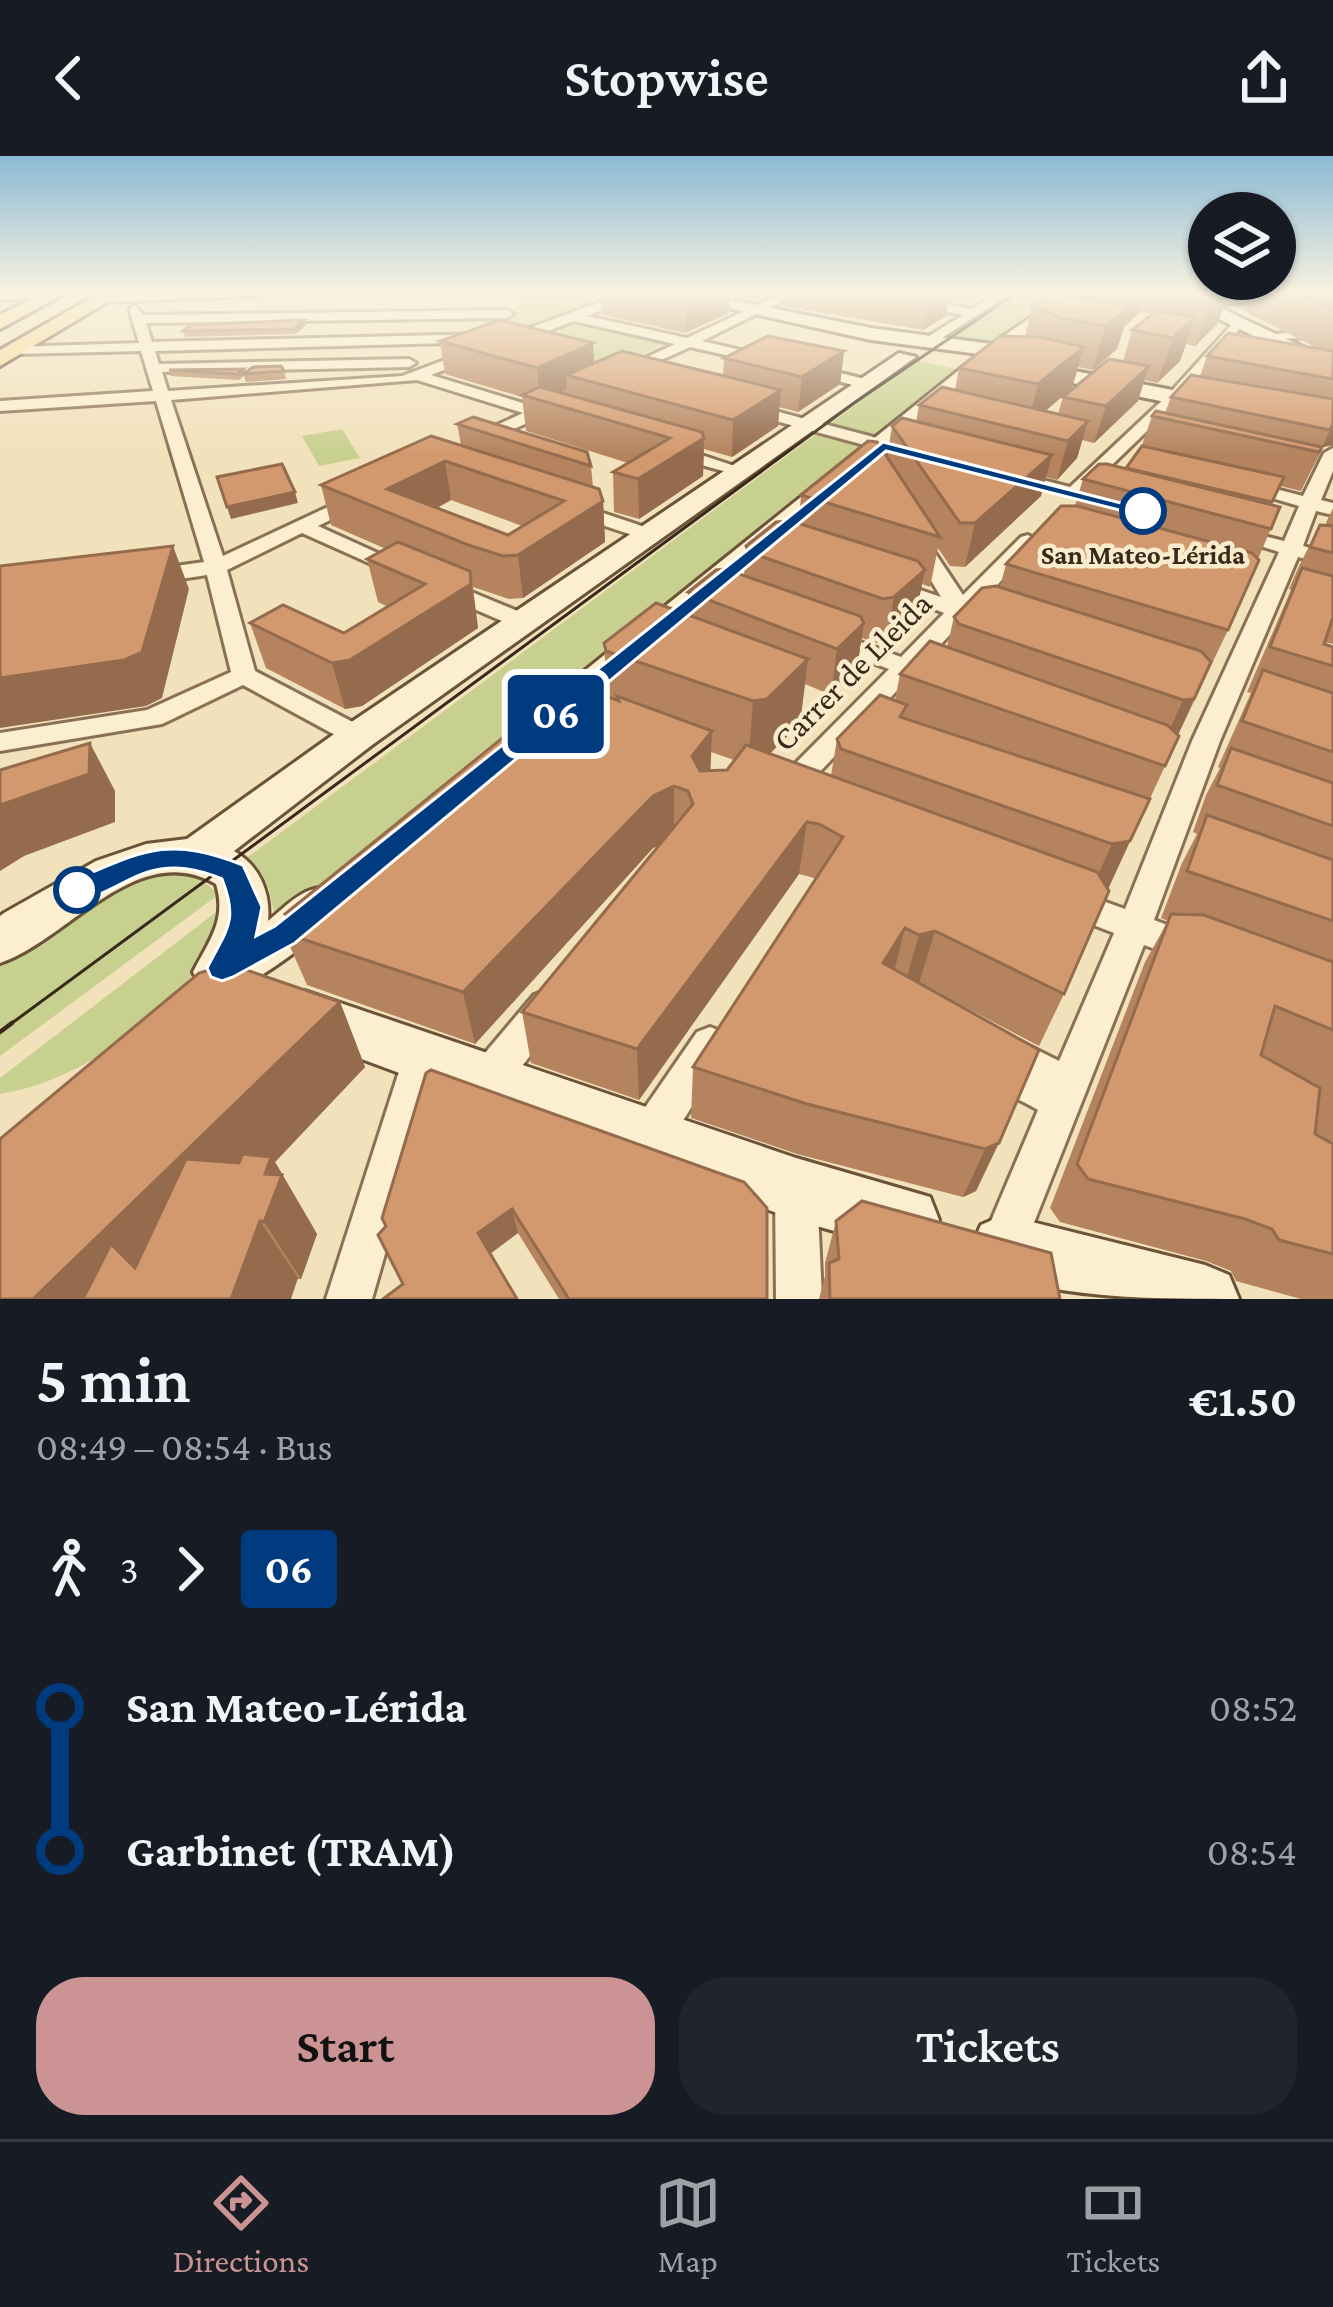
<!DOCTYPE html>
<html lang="en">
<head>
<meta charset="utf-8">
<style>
	:root { --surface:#171b24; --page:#20242c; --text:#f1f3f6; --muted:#9ea1a6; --line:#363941; --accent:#cc9395 }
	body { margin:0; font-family:"Crimson Pro",serif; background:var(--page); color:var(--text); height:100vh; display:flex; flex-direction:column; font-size:45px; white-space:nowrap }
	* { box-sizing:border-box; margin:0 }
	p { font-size:39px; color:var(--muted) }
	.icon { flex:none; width:66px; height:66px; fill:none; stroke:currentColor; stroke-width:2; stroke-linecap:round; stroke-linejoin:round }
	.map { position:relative; height:1143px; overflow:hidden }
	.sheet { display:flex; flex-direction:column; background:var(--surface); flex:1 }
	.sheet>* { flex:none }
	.badge { padding:0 24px; border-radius:9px; font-size:42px; line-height:78px }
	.fabs { position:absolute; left:1188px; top:36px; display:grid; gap:24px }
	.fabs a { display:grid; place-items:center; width:108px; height:108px; border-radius:50%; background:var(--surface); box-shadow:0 3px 9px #0004; font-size:60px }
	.map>.badge { position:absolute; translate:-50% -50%; box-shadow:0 0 0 6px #fff }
	.legs { display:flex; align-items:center; gap:18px; height:132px; padding:0 36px; font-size:39px }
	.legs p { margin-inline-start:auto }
	.head { display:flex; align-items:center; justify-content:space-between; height:204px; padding:0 36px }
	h1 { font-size:66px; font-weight:600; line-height:90px }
	.cta { display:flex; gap:24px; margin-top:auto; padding:24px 36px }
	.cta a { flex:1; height:138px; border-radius:48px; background:var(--accent); color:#111; font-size:48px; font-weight:600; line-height:138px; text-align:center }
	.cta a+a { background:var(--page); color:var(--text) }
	ul { padding:0 36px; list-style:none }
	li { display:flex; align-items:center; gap:42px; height:144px; font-size:45px }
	li i { display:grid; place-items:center; width:18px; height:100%; margin:0 15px; background:currentColor }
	li i::after { content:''; width:30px; height:30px; margin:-15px; border:9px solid; border-radius:50%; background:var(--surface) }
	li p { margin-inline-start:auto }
	li:first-child i { background:linear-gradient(#0000 50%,currentColor 0) }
	li:last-child i { background:linear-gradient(currentColor 50%,#0000 0) }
	header { display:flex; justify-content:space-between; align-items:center; height:156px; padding:0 36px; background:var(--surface); font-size:54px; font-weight:600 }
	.menu { display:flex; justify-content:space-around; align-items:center; height:168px; border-top:3px solid var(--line); background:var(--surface); font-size:33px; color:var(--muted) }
	.menu a { display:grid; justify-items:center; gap:6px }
	.menu .selected { color:var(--accent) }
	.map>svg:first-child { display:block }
</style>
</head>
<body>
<header><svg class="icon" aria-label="back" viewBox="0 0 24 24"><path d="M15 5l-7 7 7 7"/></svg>Stopwise<svg class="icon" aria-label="share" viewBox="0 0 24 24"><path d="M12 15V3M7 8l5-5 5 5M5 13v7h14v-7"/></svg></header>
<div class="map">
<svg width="1333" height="1143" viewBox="0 0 1333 1143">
	<rect width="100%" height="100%" fill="#f2e2bb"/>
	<g fill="#c8d08f">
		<polygon points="555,138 595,147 486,188 521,145 496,139"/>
		<polygon points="1018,138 1071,138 996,192 947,184"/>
		<polygon points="575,167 664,188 615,211 524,188"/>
		<polygon points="915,204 964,215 882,282 827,270"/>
		<polygon points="342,273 360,302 319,310 302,280"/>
		<polygon points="820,275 869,291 277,771 268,730 244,704"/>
		<path d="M156,718C180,716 203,720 218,739L0,900V803L130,724Z"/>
		<path d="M224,750C217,767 213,789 203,804C162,867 74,927 0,938V922Z"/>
	</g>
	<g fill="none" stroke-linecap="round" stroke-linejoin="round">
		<defs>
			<g id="street">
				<polygon points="0,138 53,138 55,141 0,144"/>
				<polygon points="109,138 298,138 106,146 100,142"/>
				<polygon points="621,138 639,138 587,160 687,182 781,138 797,138 702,185 775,202 775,208 770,209 690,191 624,221 619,220 619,214 675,188 574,165 431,219 536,251 556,243 564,248 550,257 550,262 538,262 477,290 468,285 471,281 523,257 417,224 171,244 223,400 362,335 372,341 369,345 318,370 415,414 404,420 396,419 302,377 227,414 255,515 368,574 372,580 368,586 348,586 243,529 162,568 0,595 0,577 147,554 231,516 207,419 147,428 136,421 147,414 204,406 156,245 0,255 0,245 153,235 141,195 15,198 10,191 139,187 129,153 135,149 143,159 507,154 513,158 507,162 146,167 152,186 485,178 492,182 485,186 155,195 159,208 409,203 416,207 409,211 162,216 168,235 402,220"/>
				<polygon points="863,138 891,138 972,153 995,138 1010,138 934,187 929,180 963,159"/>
				<polygon points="1264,138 1333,138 1333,143 1193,149 1187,145"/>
				<polygon points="1236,164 1241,171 1179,244 1086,334 1121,343 1121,351 1003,322 1012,316 1070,331 1169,238"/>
				<polygon points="1333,172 1333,180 1262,184 1255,180"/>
				<polygon points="808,209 873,225 876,228 868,233 803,216 803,210"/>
				<polygon points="745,247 911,291 914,295 905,300 739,255 739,249"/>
				<polygon points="662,290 674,290 750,315 741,320 662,298"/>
				<path d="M1333,292V315L1321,344L1333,347V359L1316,355L1303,390L1333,398V410L1298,401L1220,585L1154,764L1203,782L1208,792L1203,802L1191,806L1144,789L1018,1107L1002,1113L986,1107L980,1091L1038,954C1002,933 966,927 988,881L1001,876L1059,905L1114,777L1052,753L1048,744L1052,735L1064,731L1125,753L1192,585L1279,396L1223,378L1233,372L1284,385L1299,350L1235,331L1244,325L1303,340L1324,297Z"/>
				<polygon points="573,347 657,375 660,379 650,385 566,357 563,353"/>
				<polygon points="916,377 923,379 963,439 1021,381 1028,379 1038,385 975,453 986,460 982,465 964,464 922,508 954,524 950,529 941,532 910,521 793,644 773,644 768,637 773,630 889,513 817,486 813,481 817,476 833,476 901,501 944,457 874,429 885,422 941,441 906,383"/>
				<polygon points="445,425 532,461 536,466 532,471 516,471 437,437 437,427"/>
				<polygon points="547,834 560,839 565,850 560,861 502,936 488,941 474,936 468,923 474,910 534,839"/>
				<polygon points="710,871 723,876 729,888 723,900 665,994 650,1000 635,994 629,980 635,966 697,876"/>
				<polygon points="423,882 437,888 442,900 372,1143 326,1143 404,900 409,888"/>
				<polygon points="796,1012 811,1018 817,1033 822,1143 776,1143 775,1033 781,1018"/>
			</g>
			<g id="secondary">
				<polygon points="665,138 701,138 871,172 992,188 1065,138 1085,138 1011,194 1049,210 1224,244 1235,251 1224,258 1043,221 998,203 560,575 546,578 532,575 527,566 532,557 979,198 871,184"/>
				<polygon points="1168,138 1191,138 1333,205 1333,219"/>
				<path d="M899,197L916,201L372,589L234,695C259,709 271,737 268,765C291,746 309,724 340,734L347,747C334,771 246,837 220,837C218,837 203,832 201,831L193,816C209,785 227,764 216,728C137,682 67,785 0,807V760L4,757L96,705L146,688L187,683L344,571Z"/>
				<polygon points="305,835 796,1002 930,1041 939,1064 930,1087 907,1096 796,1064 286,875 278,858 286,841"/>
				<path d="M1004,1059L1205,1109L1229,1119L1239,1143C1150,1143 1065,1143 981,1115L971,1092L981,1069Z"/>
			</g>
			<g id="primary">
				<polygon points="40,138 64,138 0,173 0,159"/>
				<polygon points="98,138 121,138 0,210 0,194"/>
			</g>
		</defs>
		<use href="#street" stroke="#8a7154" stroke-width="6"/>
		<use href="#secondary" stroke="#6c5237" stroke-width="6"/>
		<use href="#primary" stroke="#573f29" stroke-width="6"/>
		<use href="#street" fill="#fcefcf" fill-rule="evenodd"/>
		<use href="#secondary" fill="#fcefcf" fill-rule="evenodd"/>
		<use href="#primary" fill="#f9d98f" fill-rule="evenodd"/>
		<polyline stroke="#38291a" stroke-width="3" points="8,870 854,247 1015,138"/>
		<polyline stroke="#38291a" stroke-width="4.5" points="0,876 12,867"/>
	</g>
	<g fill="#b5845f" fill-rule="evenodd">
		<polygon points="601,138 770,138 756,145 730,139 729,157 685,177 602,159"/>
		<polygon points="784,138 983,138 967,147 949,144 946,160 923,174 783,150"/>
		<path d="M1070,138H1228L1218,167L1195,190L1186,188L1180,205L1157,227L1144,224L1138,245L1094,287L1082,284L1077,302L1057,324L1046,321L1041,340L965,411L950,410L938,392L930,431L922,428L916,457L886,486L875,487L862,482L857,512L831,539L805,528L800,567L770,597L831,620L837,583L895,544L900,518L947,491L954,461L1000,431L1006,408L1075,350L1083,323L1125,312L1141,292L1152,260L1165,257L1171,241L1200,220L1207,200L1317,192L1244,155L1250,138H1333V289L1323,291L1301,335L1280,330L1271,349L1280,351L1228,474L1178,579L1179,580L1108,733L1064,838L1039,890L919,827L1039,894L976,1035L963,1041L797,998L691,962L693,911L816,723L811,721L799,718L639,944L531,907L522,856L659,689L653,692L475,888L307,829L284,777L290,770L285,758L607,540L604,487L688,459V436L744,420L746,390L799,367L801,339L887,302L892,270L916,266L919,249L955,234L959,212L1025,181L1032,151L1070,140ZM1140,156L1152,158L1132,174L1123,206L1063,241L1058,258L1045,255L1072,232L1078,211L1093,214L1117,193L1124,171ZM711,596L734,604L727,614L710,615Z"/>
		<polygon points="306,169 295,178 185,181 183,175"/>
		<polygon points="440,185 593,187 594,207 723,220 724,202 844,195 840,228 798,256 779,251 778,270 732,301 704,293 703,320 639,363 614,356 613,316 628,307 526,275 522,241 445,218"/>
		<polygon points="169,214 244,217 284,215 286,223 246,226 244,220 239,224 171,220"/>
		<path d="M457,268L591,310L593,331L603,345L605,386L523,442L509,443L473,431L478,472L362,550L345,553L266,512L250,467L344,477L388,451L378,446L367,403L386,393L331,369L321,329L461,289ZM451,344L522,370L508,379L437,352Z"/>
		<polygon points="1333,352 1333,488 1324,486 1324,488 1333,491 1333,1143 1301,1143 1236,1125 1231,1115 1206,1105 1060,1066 1050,1052 1145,806 1168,765 1161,762 1182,707 1197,678 1193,676 1206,639 1220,612 1218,611 1251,537 1247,536 1291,434 1289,433 1299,410 1320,369 1325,369"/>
		<polygon points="340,846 365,911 275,1006 317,1078 301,1123 0,1143"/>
		<polygon points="426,917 767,1143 559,1143 518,1077 490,1097 402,1128 386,1070"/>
		<polygon points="836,1065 1060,1143 819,1143 825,1120 825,1107"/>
	</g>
	<g fill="#946b4d">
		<polygon points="705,138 730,138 729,157 685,177 686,147"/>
		<polygon points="937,138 950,138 946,160 923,174 928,143"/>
		<polygon points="969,138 983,138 967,147"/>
		<polygon points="1129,138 1146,138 1140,156 1124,171 1117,193 1093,214 1105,170 1124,155"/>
		<polygon points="1220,138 1228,138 1218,167 1195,190 1210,148"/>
		<polygon points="1195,161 1180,205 1157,227 1173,182"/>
		<polygon points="304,164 306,169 295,178 294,173"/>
		<polygon points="593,187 595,220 566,219 567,233 540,246 537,212"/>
		<polygon points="1084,191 1072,232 1027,271 1038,228"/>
		<polygon points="844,195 840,228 798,256 802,221"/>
		<polygon points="1149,210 1138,245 1094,287 1106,250"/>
		<polygon points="781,234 778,270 732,301 733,264"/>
		<polygon points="1088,265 1077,302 1057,324 1068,285"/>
		<polygon points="1333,268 1333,289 1323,291 1313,311"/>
		<polygon points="704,282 703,320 639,363 638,323"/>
		<polygon points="1052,299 1041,340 965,411 975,367"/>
		<polygon points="445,305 451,344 411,366 387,333"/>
		<polygon points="295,336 298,347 231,363 227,351"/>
		<polygon points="603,345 605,386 523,442 518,399"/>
		<polygon points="173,390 189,433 162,542 146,550 0,572 0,522"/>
		<polygon points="925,414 916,457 886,486 894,441"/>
		<polygon points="470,415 478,472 362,550 345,553 332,507"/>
		<polygon points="864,467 857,512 831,539 837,493"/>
		<polygon points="808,503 800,567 761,607 748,609 753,545"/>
		<polygon points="1194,543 1173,590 1162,591 1183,544"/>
		<polygon points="712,575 710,626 693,649 692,600"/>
		<polygon points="90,587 115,635 115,666 24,700 0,715 0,649"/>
		<polygon points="674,630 674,682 653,692 475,888 463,836 653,640"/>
		<polygon points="807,666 799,718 639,944 637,893"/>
		<polygon points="1130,685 1108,733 1090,736 1112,688"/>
		<polygon points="905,772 892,824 883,807"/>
		<polygon points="935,775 919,827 904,831 919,779"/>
		<polygon points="340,846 365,911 275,1006 317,1078 301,1123 264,1066 276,1036 144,1143 33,1143"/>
		<polygon points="999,987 976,1035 963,1041 985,993"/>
		<polygon points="512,1053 518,1077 486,1101 478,1077"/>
		<polygon points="260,1065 298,1122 291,1143 231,1143"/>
	</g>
	<g fill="#d3996e" stroke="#946b4d" stroke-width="3" fill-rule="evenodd">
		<polygon points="645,138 705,138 686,147"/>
		<polygon points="895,138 937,138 928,143"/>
		<polygon points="1051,138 1058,138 1130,150 1105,170 1062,162 1032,151"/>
		<polygon points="1180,138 1220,138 1210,148 1175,142"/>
		<polygon points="1297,138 1302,138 1333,151 1333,154"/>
		<polygon points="1156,155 1195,161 1173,182 1132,174"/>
		<polygon points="304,164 294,173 183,175 190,169"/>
		<polygon points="500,164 593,187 537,212 440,185"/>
		<polygon points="1228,177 1333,195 1333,223 1207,200"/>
		<polygon points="768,180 844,195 802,221 724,202"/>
		<polygon points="1000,180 1040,181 1084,191 1038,228 959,212"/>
		<polygon points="622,195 781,234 733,264 566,219"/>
		<polygon points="1109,203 1149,210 1106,250 1063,241"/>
		<polygon points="281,210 284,215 243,218 253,211"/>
		<polygon points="243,213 237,218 169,214"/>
		<polygon points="1191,219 1333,243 1333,268 1330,274 1171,241"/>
		<polygon points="540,231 702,276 704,282 638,323 613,316 670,282 522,239"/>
		<polygon points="942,231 1088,265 1068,285 919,249"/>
		<polygon points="1156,255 1322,291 1319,296 1152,260"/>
		<polygon points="473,261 587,296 591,310 457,268"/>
		<polygon points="902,262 1052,299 975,367 960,367 892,270"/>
		<path d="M431,280L599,333L603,345L518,399L503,400L468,389L321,329ZM445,305L564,345L508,379L387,333Z"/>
		<polygon points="868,285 877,286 940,381 801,339"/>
		<polygon points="1142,290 1284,321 1272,346 1126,312"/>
		<polygon points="282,308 295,336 227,351 217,321"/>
		<polygon points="1099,308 1107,308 1280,351 1271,373 1083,323"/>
		<polygon points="1061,350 1077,350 1252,397 1259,404 1228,474 1006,408"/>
		<polygon points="791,365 918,405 925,414 894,441 883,443 749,396 746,390 776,366"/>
		<polygon points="1320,369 1333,370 1333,397 1310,391"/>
		<polygon points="398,386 470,415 471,428 350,504 332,507 250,467 283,449 344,477 425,428 367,403"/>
		<polygon points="173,390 142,496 124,504 0,522 0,410"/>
		<polygon points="1302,412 1333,420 1333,461 1324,488 1333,491 1333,510 1270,491"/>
		<polygon points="725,413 860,460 864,467 837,493 688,436 716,414"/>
		<polygon points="996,430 1201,495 1211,506 1194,543 1183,544 959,468 954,461 982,432"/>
		<polygon points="656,447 808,503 767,543 753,545 606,495 604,487"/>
		<polygon points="930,485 1167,569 1179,580 1165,610 900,518"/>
		<polygon points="1263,514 1333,537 1333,596 1242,565"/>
		<polygon points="581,531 619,545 617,540 712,575 692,600 700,615 727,614 746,589 1097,716 1109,735 1064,838 935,775 919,779 905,772 883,807 1039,894 999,987 985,993 807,948 693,911 843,681 819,668 807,666 637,893 522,856 693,648 688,635 674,630 653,640 463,836 284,777 294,765 285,758 563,533"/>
		<polygon points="880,539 907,549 900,561 1150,643 1130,685 1112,688 841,593 837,583"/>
		<polygon points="90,587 89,618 0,649 0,614"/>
		<polygon points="1231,592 1333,627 1333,670 1217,629"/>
		<polygon points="1207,659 1333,704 1333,765 1187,715"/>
		<polygon points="1171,758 1204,759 1333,806 1333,874 1275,850 1261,899 1320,932 1315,978 1333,988 1333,1098 1279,1084 1272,1073 1245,1063 1088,1023 1077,1008"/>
		<polygon points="229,808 340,846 33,1143 0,1143 0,983 199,817"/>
		<polygon points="431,914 744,1026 767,1052 767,1143 569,1143 512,1053 478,1077 517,1143 383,1143 403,1128 378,1079 386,1070 382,1062 426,917"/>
		<polygon points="243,998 271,1001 265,1018 282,1019 264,1066 260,1065 231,1143 83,1143 111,1088 135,1112 186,1003 239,1007"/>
		<polygon points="862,1045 1051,1097 1060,1143 830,1143 829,1107 839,1103 836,1065"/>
	</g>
	<linearGradient id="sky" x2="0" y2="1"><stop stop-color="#8bbad5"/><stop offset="0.46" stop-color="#f9f2e0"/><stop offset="1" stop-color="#f9f2e0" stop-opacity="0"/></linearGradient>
	<rect width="1333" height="298" fill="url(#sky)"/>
	<path fill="#003b80" stroke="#fff" stroke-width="3" d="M883,286L1152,355L1143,360L886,295L295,787L233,821L222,825L211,821L207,812C226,774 239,766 222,723C198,713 174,708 148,716C123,723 93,750 67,742L63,734L67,727C141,696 165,678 243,709L262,751L256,780L275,770Z"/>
	<g fill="#fff" stroke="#003b80" stroke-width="6">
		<circle cx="1143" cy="355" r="21"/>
		<circle cx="77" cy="734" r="21"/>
	</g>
	<g text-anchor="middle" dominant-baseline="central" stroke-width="9" stroke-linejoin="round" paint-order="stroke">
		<g font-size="27" font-weight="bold" fill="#38291a" stroke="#f8eccc">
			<text x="1143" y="399">San Mateo-Lérida</text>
		</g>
		<g font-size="33" fill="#38291a" stroke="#f8eccc">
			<text transform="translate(852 515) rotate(-45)">Carrer de Lleida</text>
		</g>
	</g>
</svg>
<div class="fabs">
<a><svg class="icon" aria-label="layers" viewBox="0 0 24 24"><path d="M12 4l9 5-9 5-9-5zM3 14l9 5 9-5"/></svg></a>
</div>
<b class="badge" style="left:556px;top:558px;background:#003b80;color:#fff">06</b>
</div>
<section class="sheet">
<div class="head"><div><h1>5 min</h1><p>08:49 – 08:54 · Bus</p></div><b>€1.50</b></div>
<div class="legs"><svg class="icon" aria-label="walk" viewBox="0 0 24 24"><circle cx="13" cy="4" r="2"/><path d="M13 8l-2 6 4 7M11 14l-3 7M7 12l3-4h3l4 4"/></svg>3<svg class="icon" aria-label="forward" viewBox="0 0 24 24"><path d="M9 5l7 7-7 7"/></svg><b class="badge" style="background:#003b80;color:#fff">06</b></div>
<ul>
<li><i style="color:#003b80"></i><b>San Mateo-Lérida</b><p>08:52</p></li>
<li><i style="color:#003b80"></i><b>Garbinet (TRAM)</b><p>08:54</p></li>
</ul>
<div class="cta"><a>Start</a><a>Tickets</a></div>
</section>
<nav class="menu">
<a class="selected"><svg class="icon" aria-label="directions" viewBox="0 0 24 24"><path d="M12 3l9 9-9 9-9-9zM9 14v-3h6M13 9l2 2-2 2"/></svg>Directions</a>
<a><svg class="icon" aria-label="map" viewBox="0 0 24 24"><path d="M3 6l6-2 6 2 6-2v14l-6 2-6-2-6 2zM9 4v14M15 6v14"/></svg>Map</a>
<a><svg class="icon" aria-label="tickets" viewBox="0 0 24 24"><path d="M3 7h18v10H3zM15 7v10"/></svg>Tickets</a>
</nav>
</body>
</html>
